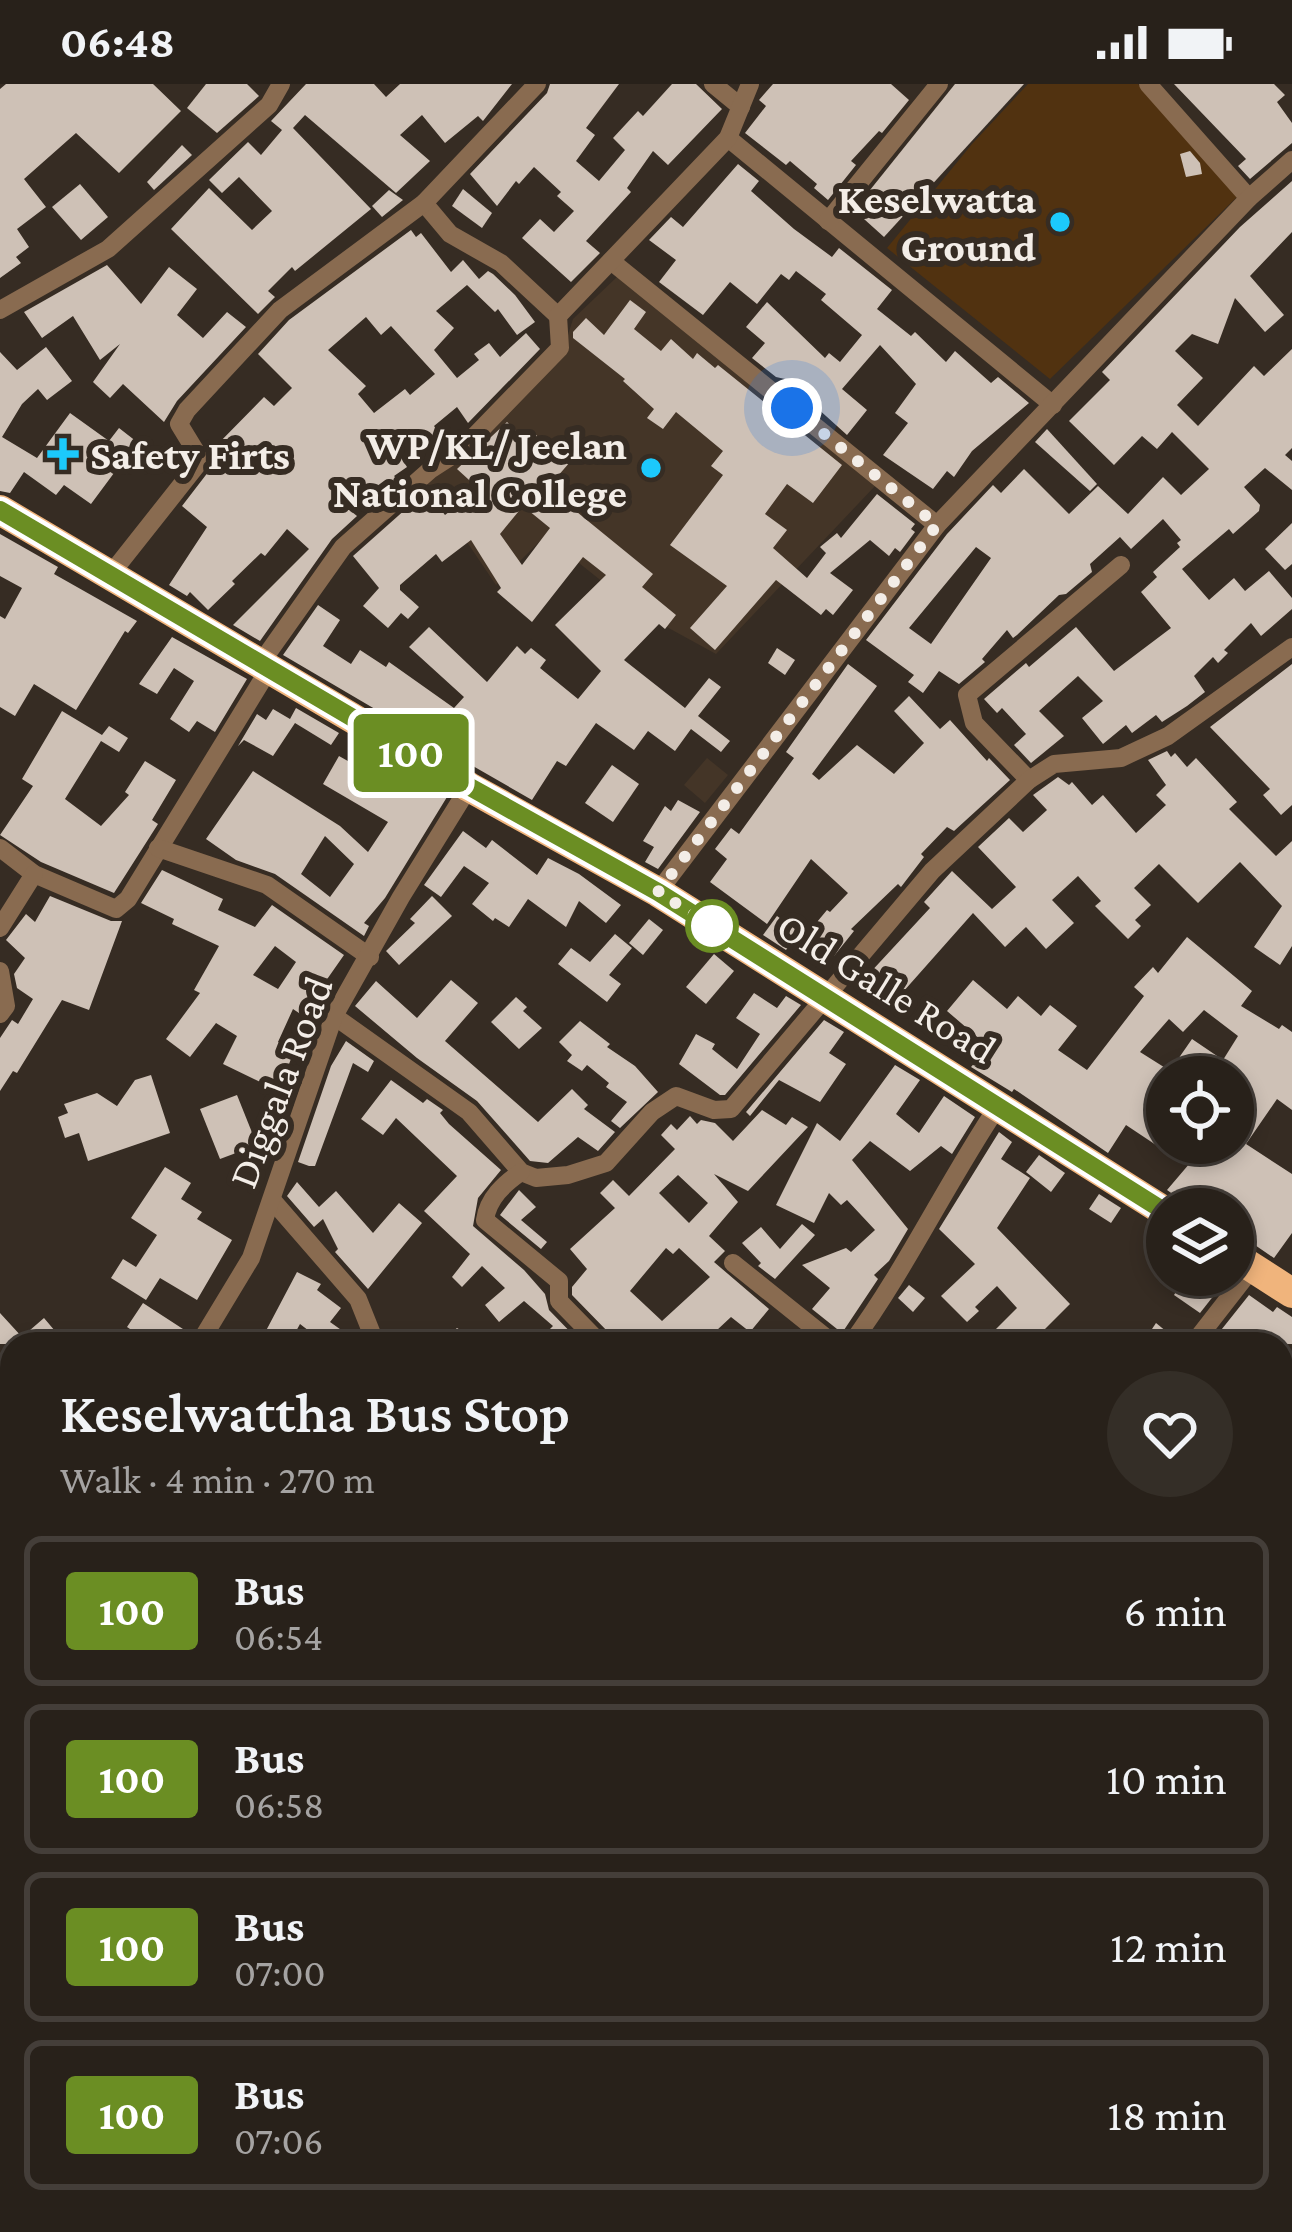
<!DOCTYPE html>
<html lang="en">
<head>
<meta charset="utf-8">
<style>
	:root { --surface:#28211a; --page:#342e27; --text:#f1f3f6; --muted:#a5a3a2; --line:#443e39 }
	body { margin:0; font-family:"Crimson Pro",serif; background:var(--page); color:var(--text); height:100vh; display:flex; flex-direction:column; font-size:45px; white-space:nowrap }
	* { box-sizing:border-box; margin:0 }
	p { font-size:39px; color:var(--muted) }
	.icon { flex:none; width:66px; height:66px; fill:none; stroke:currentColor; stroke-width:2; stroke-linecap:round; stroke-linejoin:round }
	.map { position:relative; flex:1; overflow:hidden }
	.details { position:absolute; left:0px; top:1248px; width:1293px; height:900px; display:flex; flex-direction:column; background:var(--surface); border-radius:36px 36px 0 0; box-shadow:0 6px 18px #0003,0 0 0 3px var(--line) }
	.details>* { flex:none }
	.badge { padding:0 24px; border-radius:9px; font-size:42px; line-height:78px }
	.controls { position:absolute; left:1146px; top:972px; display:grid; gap:24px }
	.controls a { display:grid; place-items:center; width:108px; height:108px; border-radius:50%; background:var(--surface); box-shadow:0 6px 18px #0003,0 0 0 3px var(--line); font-size:60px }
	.you { position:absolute; width:60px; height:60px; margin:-30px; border:9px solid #fff; border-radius:50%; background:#1a73e8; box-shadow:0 0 0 18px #1a73e833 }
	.map>.badge { position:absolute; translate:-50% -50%; box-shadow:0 0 0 6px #fff }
	.round { display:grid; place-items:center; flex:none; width:126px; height:126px; border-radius:63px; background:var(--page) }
	.head { display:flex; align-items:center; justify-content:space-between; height:204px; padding:0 60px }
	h1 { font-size:57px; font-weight:600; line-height:90px }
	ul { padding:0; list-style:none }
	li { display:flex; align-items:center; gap:36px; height:150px; margin:0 24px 18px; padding:0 36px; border:6px solid var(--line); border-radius:18px }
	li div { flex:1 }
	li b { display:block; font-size:45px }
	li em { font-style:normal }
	li .badge { min-width:132px; font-weight:700; text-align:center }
	.status { display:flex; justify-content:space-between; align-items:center; height:84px; padding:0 60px; background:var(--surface); direction:ltr }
	.status svg { height:33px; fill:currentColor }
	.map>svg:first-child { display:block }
</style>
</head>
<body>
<div class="status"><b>06:48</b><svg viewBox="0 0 49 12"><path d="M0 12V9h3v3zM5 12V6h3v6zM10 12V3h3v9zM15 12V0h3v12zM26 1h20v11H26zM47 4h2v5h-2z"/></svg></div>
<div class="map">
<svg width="1292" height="2148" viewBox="0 0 1292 2148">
	<rect width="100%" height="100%" fill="#362c23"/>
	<g fill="#443527">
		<polygon points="619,191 876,401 716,570 643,530 545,452 496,501 427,399 563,267 573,235"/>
		<polygon points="707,674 728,691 705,719 684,701"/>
	</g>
	<polygon fill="#513210" points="1028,0 1138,0 1238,112 1050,295 887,164 972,60"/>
	<g fill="#cec1b6" fill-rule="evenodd">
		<polygon points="6,0 153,0 181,27 119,89 76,49 24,95 46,123 17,145 29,163 16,173 21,179 0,194 0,5"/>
		<polygon points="206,0 247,0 259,12 217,49 187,24"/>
		<polygon points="306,0 374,0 386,13 400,0 512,0 483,37 478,32 445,59 422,31 400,51 430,77 396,109 305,31 293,44 371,125 295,187 292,183 268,207 275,213 258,230 171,145 209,104 252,146 272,127 239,93 222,109 209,96 248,58 261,71 282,46 271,37"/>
		<polygon points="550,0 619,0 586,44 595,51 576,77 599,97 625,66 613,54 638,27 643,32 672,0 696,0 722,25 668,81 653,67 627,104 631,108 586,157 600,169 571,198 522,154 540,135 554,148 574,127 557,112 561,108 534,83 519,100 516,97 497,122 470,90 547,9"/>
		<polygon points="773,0 891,0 909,16 882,49 879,47 851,77 856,81 828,116 814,104 817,100 790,77 786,81 745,49 766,22 759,16"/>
		<polygon points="955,0 1024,0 884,153 854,126"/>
		<polygon points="1174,0 1274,0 1285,11 1277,18 1292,39 1292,59 1250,95 1238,82 1246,75"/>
		<polygon points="182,61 192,71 154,106 147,98"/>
		<polygon points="1190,67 1200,79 1202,90 1186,93 1180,70"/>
		<polygon points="738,80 759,97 751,107 794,145 832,173 839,164 892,206 877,225 911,252 915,248 946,278 955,267 991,299 998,293 1029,319 972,367 954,393 947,387 933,405 883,371 908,339 895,329 916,300 880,261 842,305 867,326 847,351 785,295 776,293 752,274 765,259 746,243 767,218 825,274 829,269 840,278 862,251 821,216 826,210 796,187 789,196 781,190 757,220 730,198 703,231 659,198 676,176 649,156 671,133 683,143"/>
		<path d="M1292,97V148L1250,192L1284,231L1265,248L1235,214L1218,260L1192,250L1175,267L1203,294L1177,321L1198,342L1254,282L1264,292L1292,265V364L1285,371L1292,377V406L1265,384L1244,403L1260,421L1259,427L1233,450L1229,445L1182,485L1209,516L1234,494L1245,507L1269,487L1292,514V525L1261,552L1251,539L1224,566L1228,569L1218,579L1213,573L1194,592L1205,608L1187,622L1162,638L1156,631L1132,649L1126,641L1103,660L1082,634L1103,617L1078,592L1039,627L1064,652L1031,679L1014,661L1026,650L1002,624L997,629L984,615L1026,579L1029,583L1076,543L1114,587L1171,544L1141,508L1157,493L1153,488L1180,463L1177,459L1181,456L1163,435L1131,465L1120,453L1090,480L1092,488L1066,510L1059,511L1017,551L1013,554L1007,546L982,575L985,578L959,600L939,587L923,609L908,598L914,591L866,556L947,450L993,401L1001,409L1024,385L1069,430L1098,402L1128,430L1163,393L1181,411L1209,385L1172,348L1157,365L1142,352L1114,381L1069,337L1110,296L1102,288L1240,143ZM976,463L991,474L931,560L909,544Z"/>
		<polygon points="80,100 108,133 81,156 52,123"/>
		<polygon points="463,105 492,129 482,144 452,122"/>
		<polygon points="389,106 403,116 382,133 372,122"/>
		<path d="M411,146L416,153L421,149L451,188L463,176L479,195L488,187L493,190L515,211L535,238L517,251L498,225L495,228L467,201L436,227L454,244L434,266L457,294L479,276L474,270L489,259L500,273L526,249L540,265L468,339L457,323L434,342L445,357L431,367L415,346L394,363L407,383L394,392L398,396L383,409L379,405L352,428L357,432L332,455L260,557L233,541L309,465L287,445L265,472L261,469L232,497L235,500L208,526L190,508L187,512L169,501L207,443L182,422L212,383L211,367L264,313L274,322L292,304L258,270L289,236ZM366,233L381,251L391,242L435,290L410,311L405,305L374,329L358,310L366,302L328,266Z"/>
		<polygon points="107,181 141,220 169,183 197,205 177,231 203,254 227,228 246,243 177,317 164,338 123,300 110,314 93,298 120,260 100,276 73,232 42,254 24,228"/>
		<polygon points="630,216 646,228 634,245 661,267 671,255 693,275 697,269 715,284 718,281 842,381 813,419 787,400 765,430 787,446 773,464 807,494 826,469 820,463 837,449 841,454 877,410 915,440 911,445 915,448 900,468 895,464 889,472 870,456 830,489 853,506 833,531 826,525 821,531 776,496 715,566 690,544 727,502 670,461 723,391 711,382 723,367 676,328 663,345 647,334 654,325 623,297 625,295 573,254 573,248 586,234 604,251"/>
		<polygon points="46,263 72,297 47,316 38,305 22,320 2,353 37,374 70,329 109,357 119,344 137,358 91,420 64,401 56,411 24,388 10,409 0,407 0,268 17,286"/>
		<path d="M507,338L527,357L536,351L570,378L557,393L570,403L561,415L653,490L642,503L676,531L665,545L659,540L624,576L685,624L709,594L721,603L698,632L730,657L721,668L691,645L675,667L648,647L634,666L596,639L566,682L557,677L532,716L459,674L468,660L445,644L438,657L411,642L409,645L283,571L318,521L340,536L323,562L351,580L360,566L386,583L389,578L454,624L464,613L409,563L429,543L487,598L517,562L525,570L531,564L546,576L540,584L578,615L601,587L555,541L606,491L583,473L532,538L497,508L501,504L471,456L442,478L436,470L400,501V506L419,523L408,535L401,529L388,544L363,522L379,504L353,472L416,416L421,421L431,413L445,431L479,405L457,385ZM523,422L550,444L522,481L500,450Z"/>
		<polygon points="1047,345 1097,400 1090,407 1035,358"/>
		<polygon points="1292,439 1292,480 1285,486 1265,465"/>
		<polygon points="0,450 58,483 54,490 137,537 128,549 125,547 76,626 34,600 15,632 0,623 0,532 5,535 22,504 0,492"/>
		<polygon points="172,553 247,595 215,648 197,637 189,648 170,635 194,597 174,584 157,610 139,600"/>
		<polygon points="777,564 795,576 785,591 768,579"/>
		<polygon points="848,580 877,602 812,690 819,696 857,661 894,690 924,659 894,627 909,612 940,645 950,636 987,677 989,674 1010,696 954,747 947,743 921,770 924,773 901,803 898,800 851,845 854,847 834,872 807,850 827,826 830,828 848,809 811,775 767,840 710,798 727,775 715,765 731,744 739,750 794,674 786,668"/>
		<polygon points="1292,580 1292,721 1281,731 1263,711 1270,705 1210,643"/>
		<polygon points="296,624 339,649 331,661 295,639 273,672 244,656 238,662 257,630 266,636 273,625 290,635"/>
		<polygon points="62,627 102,651 109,642 128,654 119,668 101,657 65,715 101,742 129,711 125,708 145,677 176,696 152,736 158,740 114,809 41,778 0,751 33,702 22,695"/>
		<polygon points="1167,667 1171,673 1175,669 1187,683 1196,674 1237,718 1229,725 1276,772 1292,757 1292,862 1280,881 1254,863 1282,822 1240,778 1198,819 1159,780 1134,804 1151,821 1135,836 1141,842 1128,855 1095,822 1101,817 1078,792 1052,816 1074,839 1046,865 1026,843 1005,863 973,829 895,917 867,892 930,824 924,818 952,787 992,825 1016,803 978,763 1009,734 1023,748 1047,726 1033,711 1058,693 1069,701 1072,698 1092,721 1103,711 1136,749 1166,721 1156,711 1166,701 1148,676"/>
		<path d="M339,672L394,703L403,687L447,713L385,814L364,839L369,842L364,852L275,790L236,776L206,755L253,687L340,742L368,768L388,738L323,700ZM325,752L354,780L330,813L301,790Z"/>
		<polygon points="612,681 639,700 613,738 585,719"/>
		<polygon points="678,716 700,728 658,785 645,778 654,763 643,757 665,722 671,727"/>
		<polygon points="463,747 486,764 492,756 537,791 548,774 579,790 621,821 606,839 579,817 566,843 528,815 509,843 495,834 493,837 472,820 489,799 464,782 441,813 424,801"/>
		<path d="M162,786L223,815L218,826L255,843L272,821L344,871L302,931L293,925L278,958L295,964L279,1007L223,980L237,952L216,939L190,973L166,955L200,909L194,906L219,862L172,840L174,835L141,819ZM275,862L296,878L278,905L253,891Z"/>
		<polygon points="50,812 111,837 122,837 89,926 62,916 17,989 13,987 0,1007 0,954 12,936 18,940 33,915 17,904 14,890 25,874 6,856 26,830 35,838"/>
		<polygon points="432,812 452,832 399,881 386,867 415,839 410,835"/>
		<polygon points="777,832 799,848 786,866 763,851"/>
		<polygon points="649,835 663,846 643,871 629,859"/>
		<polygon points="615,850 632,864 609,891 621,900 607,918 558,880 571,864 590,878"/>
		<path d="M1187,853L1252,907L1241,922L1279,945L1282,941L1292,948V1026L1277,1015L1246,1060L1292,1090V1149L1274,1174L1233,1146V1125H1194L1167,1106L1207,1059H1233V993H1167V1045L1156,1061L1126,1041L1108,1069L1014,1005L1012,1008L971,983L989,963L947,927L973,896L1007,925L1018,912L1041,932L1050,921L1077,942L1058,966L1087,986L1144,912L1134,903L1153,883L1158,889ZM1204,926L1238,952L1223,976L1192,955L1167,991V985L1140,968L1169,935L1183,948Z"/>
		<polygon points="714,870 734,887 706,920 686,903"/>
		<polygon points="451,896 478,919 445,957 538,1038 572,1005 588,1021 584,1025 615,1048 598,1067 578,1053 548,1079 530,1077 477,1017 417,974 355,922 376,897 417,934"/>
		<polygon points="754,909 777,924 786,912 801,921 725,1011 720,1011 679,980 696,950 715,960 712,965 737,985 760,950 736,934"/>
		<polygon points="516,913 527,923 523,927 542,944 519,965 491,938"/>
		<polygon points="824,936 844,948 829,969 846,980 820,1018 779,996 750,1032 746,1028"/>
		<polygon points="580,937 610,960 607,963 635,982 658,1008 620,1044 611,1037 627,1018 606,1003 609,999 587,981 582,987 567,977 572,971 559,958"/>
		<polygon points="346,957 374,977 368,988 353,979 315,1082 309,1082 298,1078 331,982"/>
		<polygon points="895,981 920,996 896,1030 919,1049 944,1012 975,1033 952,1070 941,1062 910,1087 870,1057 852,1076 908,1145 889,1177 874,1191 878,1195 842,1249 812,1225 830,1204 802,1181 846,1164 851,1168 875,1146 847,1116 841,1121 829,1109 814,1139 776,1121 817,1039 840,1057"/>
		<polygon points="151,991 170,1049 88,1077 79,1049 65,1054 58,1033 68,1029 64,1020 97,1009 117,1022 135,996"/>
		<polygon points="391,996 423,1019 427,1015 443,1026 440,1029 449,1040 501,1086 478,1114 473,1142 524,1186 545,1210 549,1226 582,1260 535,1260 553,1242 524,1217 499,1238 485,1221 505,1204 482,1182 462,1203 452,1193 470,1170 424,1127 457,1092 396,1034 383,1051 361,1035"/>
		<polygon points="237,1011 257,1061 220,1075 200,1025"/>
		<path d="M762,1026L786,1041L792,1033L808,1043L748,1107L714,1090L738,1118L709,1152L725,1167L714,1178L769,1225L750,1248L731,1233L702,1260H614L611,1251L572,1211V1203L587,1185L570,1165L615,1124L600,1109L613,1096L629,1112L675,1065L661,1051L671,1040L677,1046L690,1032L697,1040L701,1036L715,1039L733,1057ZM678,1091L708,1119L689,1139L659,1109ZM666,1164L673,1170L679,1164L710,1193L662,1237L630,1207Z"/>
		<polygon points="999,1048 1012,1058 1001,1075 1030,1094 997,1144 1070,1220 1037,1253 1044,1260 1007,1260 994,1247 1017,1224 997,1202 975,1223 979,1227 967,1238 941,1212 975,1180 939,1145"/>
		<polygon points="1039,1071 1065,1089 1051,1108 1026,1088"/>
		<polygon points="165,1083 191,1099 181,1115 202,1128 197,1135 232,1156 197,1216 160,1194 146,1216 111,1194 123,1175 136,1183 157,1151 131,1134"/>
		<polygon points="297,1098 319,1123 336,1107 373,1149 399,1119 422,1139 368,1205 335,1168 338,1165 323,1135 314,1143 287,1112"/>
		<polygon points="519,1106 536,1123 521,1136 547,1158 541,1165 500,1131"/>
		<polygon points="1099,1110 1121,1124 1111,1139 1089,1125"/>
		<polygon points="802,1140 815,1151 775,1195 758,1182 761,1179 742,1159 761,1143 780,1165"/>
		<polygon points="297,1188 321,1200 317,1206 341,1224 330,1238 361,1260 326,1260 300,1240 289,1260 259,1260"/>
		<polygon points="1187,1191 1219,1191 1226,1196 1200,1229 1174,1211"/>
		<polygon points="909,1201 925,1214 913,1228 898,1214"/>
		<polygon points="1249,1211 1273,1228 1277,1223 1292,1233 1292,1260 1210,1260"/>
		<polygon points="143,1219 183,1245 173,1260 121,1260 133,1247 127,1243"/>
		<polygon points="0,1229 22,1253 44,1234 66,1260 0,1260"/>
		<polygon points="1156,1239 1167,1248 1157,1260 1142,1260"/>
		<polygon points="457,1244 483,1260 438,1260"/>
	</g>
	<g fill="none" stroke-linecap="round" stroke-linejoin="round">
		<g stroke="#896b50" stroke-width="18">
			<polyline points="713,0 741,23"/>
			<polyline points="1148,0 1249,114"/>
			<polyline points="728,54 1053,321"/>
			<polyline points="424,119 450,150 501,179 558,232"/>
			<polyline points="828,137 939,0"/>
			<polyline points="611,177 937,441"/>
			<polyline points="0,226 108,165 269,21 281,0"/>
			<polyline points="110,491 201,376 179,340 187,326 280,226 424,119 537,0"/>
			<polyline points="260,580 343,463 430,386 461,366 560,264 558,232 728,54 750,0"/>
			<polyline points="1029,696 974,639 967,611 1121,481"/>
			<polyline points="0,764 34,790 116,825 128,815 269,585"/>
			<polyline points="158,764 267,801 370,873"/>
			<polyline points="658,808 937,441 1249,114 1292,76"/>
			<polyline points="0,844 34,790"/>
			<polyline points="0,887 6,922 0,930"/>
			<polyline points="334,932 469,1028 521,1088 536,1094 568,1091 606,1079 652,1028 676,1012 714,1026 731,1025 932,787 1029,696 1054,680 1121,674 1168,652 1292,563"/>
			<path d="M521,1088C504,1100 488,1114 485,1136L559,1197V1217L601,1260"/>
			<polyline points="273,1117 358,1215 376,1260"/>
			<polyline points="733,1179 834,1260"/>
			<polyline points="199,1260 251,1174 334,932 401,813 469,703"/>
			<path d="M851,1260C906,1185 946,1100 998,1022"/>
			<polyline points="1193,1260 1253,1183"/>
			<polyline points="1281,1408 1292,1394"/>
			<polyline points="0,1458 12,1442"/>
			<polyline points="0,1779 12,1783"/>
			<polyline points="1281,1918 1286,1915 1292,1921"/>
			<polyline points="417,2136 435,2148"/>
			<polyline points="881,2136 892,2148"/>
			<polyline points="339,2148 347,2136"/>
			<polyline points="470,2148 473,2136"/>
			<polyline points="801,2148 814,2136"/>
		</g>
		<g stroke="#f0b47c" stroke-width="30">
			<polyline points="0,426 469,703 658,808 1167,1129"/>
			<polyline points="1233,1171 1292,1209"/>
		</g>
	</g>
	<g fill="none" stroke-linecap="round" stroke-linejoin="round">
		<defs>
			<polyline id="line" points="0,426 470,703 658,808 1167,1129"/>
		</defs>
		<use href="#line" stroke="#fff" stroke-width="27"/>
		<use href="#line" stroke="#6b8e23" stroke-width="18"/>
		<polyline stroke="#f3ede7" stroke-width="12" stroke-dasharray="0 21.6" points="712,842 658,808 937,441 792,324"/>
	</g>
	<g fill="#1cc9fc" stroke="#362c23" stroke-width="4.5">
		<circle cx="1060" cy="138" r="12"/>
		<path d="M57 352h12v12h12v12h-12v12h-12v-12h-12v-12h12z"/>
		<circle cx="651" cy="384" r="12"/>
	</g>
	<circle fill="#fff" stroke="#6b8e23" stroke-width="6" cx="712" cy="842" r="24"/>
	<g text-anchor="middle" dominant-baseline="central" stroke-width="12" stroke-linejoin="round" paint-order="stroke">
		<g font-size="42" font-weight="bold" fill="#f3ede7" stroke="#362c23" text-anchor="end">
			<text x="1036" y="114">Keselwatta<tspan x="1036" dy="48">Ground</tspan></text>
			<text x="627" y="360">WP/KL/ Jeelan<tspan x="627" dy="48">National College</tspan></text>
			<text x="90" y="370" text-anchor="start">Safety Firts</text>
		</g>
		<g font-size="42" fill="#f3ede7" stroke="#362c23">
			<text transform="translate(887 903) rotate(32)">Old Galle Road</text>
			<text transform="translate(280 998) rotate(-69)">Diggala Road</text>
		</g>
	</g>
</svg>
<div class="controls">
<a><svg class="icon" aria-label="locate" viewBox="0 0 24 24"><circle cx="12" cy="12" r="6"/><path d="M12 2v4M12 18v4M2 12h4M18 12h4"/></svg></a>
<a><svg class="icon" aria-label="layers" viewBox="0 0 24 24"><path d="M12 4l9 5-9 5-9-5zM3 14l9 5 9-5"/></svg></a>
</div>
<div class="you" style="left:792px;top:324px"></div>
<b class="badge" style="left:411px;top:669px;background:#6b8e23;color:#fff">100</b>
<section class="details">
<div class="head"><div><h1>Keselwattha Bus Stop</h1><p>Walk · 4 min · 270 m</p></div><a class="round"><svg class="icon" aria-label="heart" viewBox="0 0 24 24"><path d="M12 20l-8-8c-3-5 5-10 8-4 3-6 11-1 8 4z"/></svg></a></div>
<ul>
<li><span class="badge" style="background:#6b8e23;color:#fff">100</span><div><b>Bus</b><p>06:54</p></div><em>6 min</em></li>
<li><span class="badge" style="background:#6b8e23;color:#fff">100</span><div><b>Bus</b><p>06:58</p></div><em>10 min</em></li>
<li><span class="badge" style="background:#6b8e23;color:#fff">100</span><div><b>Bus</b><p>07:00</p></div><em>12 min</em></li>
<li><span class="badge" style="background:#6b8e23;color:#fff">100</span><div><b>Bus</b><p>07:06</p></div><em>18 min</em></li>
</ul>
</section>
</div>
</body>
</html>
